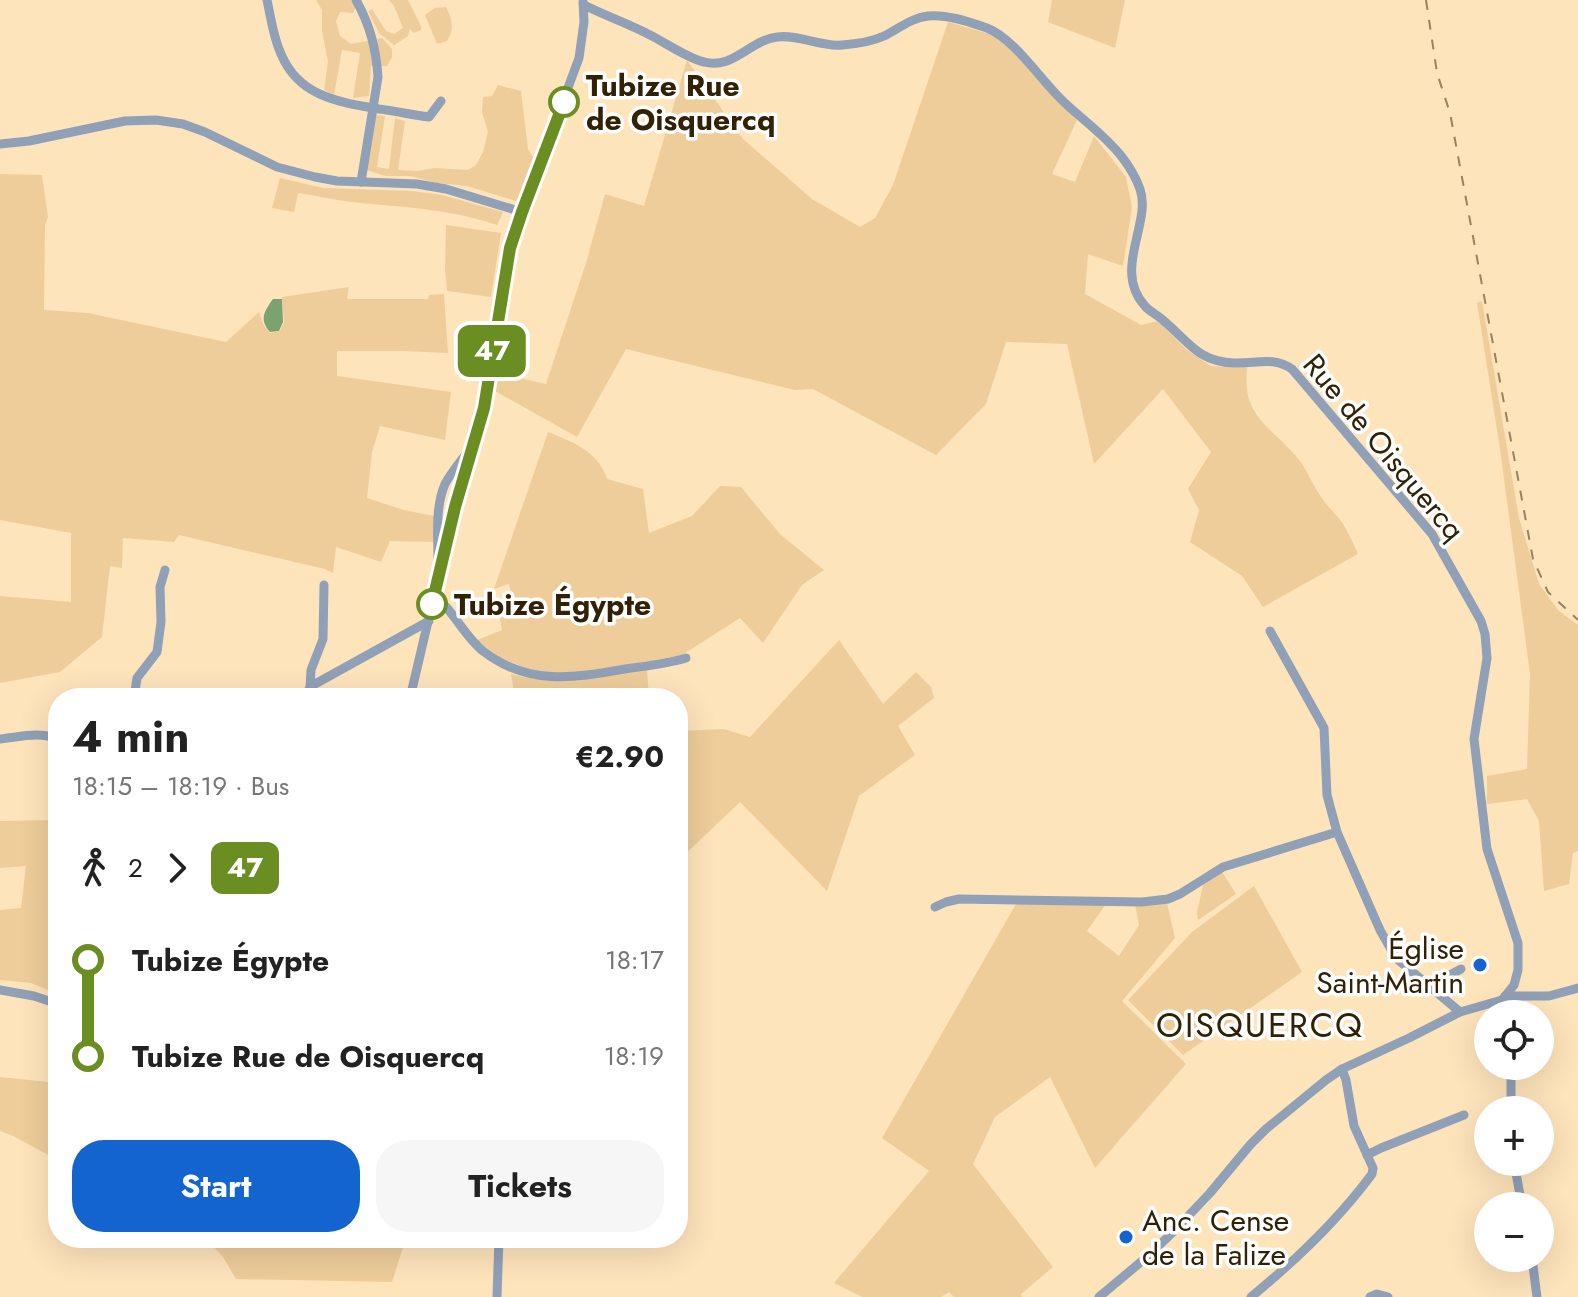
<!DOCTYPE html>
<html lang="en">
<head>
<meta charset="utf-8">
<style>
	:root { --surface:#fff; --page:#f6f6f6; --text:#222; --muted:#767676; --accent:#1364ce }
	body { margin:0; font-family:Jost,sans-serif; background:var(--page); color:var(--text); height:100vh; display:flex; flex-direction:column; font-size:30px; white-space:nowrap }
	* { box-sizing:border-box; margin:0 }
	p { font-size:26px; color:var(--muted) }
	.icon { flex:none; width:44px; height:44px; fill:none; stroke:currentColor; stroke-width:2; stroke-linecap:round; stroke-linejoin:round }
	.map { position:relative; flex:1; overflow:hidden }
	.sheet { position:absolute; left:48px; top:688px; width:640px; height:560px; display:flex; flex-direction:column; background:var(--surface); border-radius:32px; box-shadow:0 8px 32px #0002 }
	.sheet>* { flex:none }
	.badge { padding:0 16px; border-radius:12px; font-size:28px; line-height:52px }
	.tools { position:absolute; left:1474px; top:1000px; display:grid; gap:16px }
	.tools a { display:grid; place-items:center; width:80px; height:80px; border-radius:50%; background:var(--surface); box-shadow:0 8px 32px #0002; font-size:40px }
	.map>.badge { position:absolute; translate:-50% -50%; box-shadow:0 0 0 4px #fff }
	.legs { display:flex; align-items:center; gap:12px; height:88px; padding:0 24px; font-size:26px }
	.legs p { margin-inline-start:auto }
	.headline { display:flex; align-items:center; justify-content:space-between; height:136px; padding:0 24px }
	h1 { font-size:44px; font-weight:700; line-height:60px }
	.primary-button { display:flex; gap:16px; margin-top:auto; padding:16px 24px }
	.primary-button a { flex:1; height:92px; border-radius:32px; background:var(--accent); color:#fff; font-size:32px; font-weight:700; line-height:92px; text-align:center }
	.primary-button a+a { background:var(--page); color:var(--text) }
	ul { padding:0 24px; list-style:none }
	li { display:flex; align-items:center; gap:28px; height:96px; font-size:30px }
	li i { display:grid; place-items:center; width:12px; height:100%; margin:0 10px; background:currentColor }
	li i::after { content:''; width:20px; height:20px; margin:-10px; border:6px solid; border-radius:50%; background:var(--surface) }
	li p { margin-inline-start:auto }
	li:first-child i { background:linear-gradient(#0000 50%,currentColor 0) }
	li:last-child i { background:linear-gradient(currentColor 50%,#0000 0) }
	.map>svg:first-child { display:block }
</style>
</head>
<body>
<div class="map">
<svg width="1578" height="1297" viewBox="0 0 1578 1297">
	<rect width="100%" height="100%" fill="#fee4bb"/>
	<g fill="#eecd9a">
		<polygon points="316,0 351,0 356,7 353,13 340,12 336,21 340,36 351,44 382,38 392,49 392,57 387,66 371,66 369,96 353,98 360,53 342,50 334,95 324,90 328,62 322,31 322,10"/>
		<polygon points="389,0 408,0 421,26 421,30 414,33 410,29 408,36 394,45 379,33 368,11 372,9 386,31 394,34 403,28 394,6"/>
		<polygon points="1052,0 1125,0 1115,48 1048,22"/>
		<path d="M446,7C452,19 455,29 447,41L437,44L425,15L435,8Z"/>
		<path d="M948,22L1000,37L1077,120L1052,174L1075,182L1094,136L1126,177L1132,207L1123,266L1088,254L1085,294L1141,325L1158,321L1187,350L1211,366L1247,368C1242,415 1268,425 1295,455C1306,467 1312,484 1321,497C1327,506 1335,513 1341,521C1348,531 1353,543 1358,554L1263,607L1242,576L1190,542L1199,510L1188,489L1211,452L1163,389L1094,464L1067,344L1006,342L986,404L936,455L813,389L795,390L626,349L577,437L495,391L496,373L546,384L586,263L605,194L644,206L687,60L743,139L812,199L860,227L875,218L893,185Z"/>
		<polygon points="498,85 521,91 528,149 533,157 525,188 516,201 467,186 437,183 410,176 386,176 366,170 375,115 385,116 377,167 389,169 395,118 405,121 398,170 418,171 434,168 468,170 476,165 483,152 488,132 482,112 483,97 492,96"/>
		<polygon points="0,174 42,175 48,217 45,225 44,310 88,313 226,342 259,312 264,326 270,333 280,331 284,322 282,297 349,287 347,299 428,299 429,295 444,294 448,353 403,351 337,351 337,376 451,392 445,440 380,426 372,452 367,498 404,510 434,516 434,542 390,541 381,562 336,547 333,573 325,569 179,535 174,542 123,538 122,568 110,566 102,637 60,672 0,683 0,596 71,602 71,533 0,520"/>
		<path d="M280,178L323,188L412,191L442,195L503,212L497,225C453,210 406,207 360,203C339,201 318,196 298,193L294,212L272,208Z"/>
		<polygon points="446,225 501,233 491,297 447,291 445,268"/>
		<polygon points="1482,301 1519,518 1539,584 1558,610 1578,625 1578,851 1573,853 1569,884 1544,891 1539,821 1527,799 1487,804 1487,776 1527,769 1530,674 1500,449 1477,303"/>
		<path d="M548,432C573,442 598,451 607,479L643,489L649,533L692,516L720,486L741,487L780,534L824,570L802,585L763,643L740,618L682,655L594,671L558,674L538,673L499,657L477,640L502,630L497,602L512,599L509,584L494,589Z"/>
		<polygon points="839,640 883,704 916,672 931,687 934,698 898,726 915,755 859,796 827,891 740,802 678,861 678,731 724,729 750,737"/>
		<path d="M647,669L649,698H515L511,674C555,687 602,676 647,669Z"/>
		<polygon points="58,820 58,994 31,983 0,980 0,910 21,908 26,866 0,868 0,821"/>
		<polygon points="1222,872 1236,894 1198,920 1197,912 1203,885"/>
		<polygon points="1254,886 1302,972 1183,1055 1128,1000 1192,932"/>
		<polygon points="1167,903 1175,938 1122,1001 1186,1064 1095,1168 1050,1077 995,1117 973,1164 1053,1267 1021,1294 1022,1297 954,1297 949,1292 941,1297 862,1297 834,1283 929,1171 882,1138 1016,904 1106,904 1087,931 1119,956 1139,925 1135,904"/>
		<polygon points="0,1077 58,1083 58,1162 56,1159 11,1135 0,1131"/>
		<polygon points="206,1238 406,1238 392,1282 236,1279 223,1257"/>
	</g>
	<path fill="#7ca26f" d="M273,299H282L283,322L279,331L270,332C259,319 264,312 273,299Z"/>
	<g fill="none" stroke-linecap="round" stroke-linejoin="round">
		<g stroke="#90a0b7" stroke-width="9">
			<path d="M267,0C271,18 273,37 281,54C299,97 339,102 379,109C396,111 412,115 429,117L441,101"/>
			<path d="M356,0C370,25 376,48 378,77L361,182"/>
			<path d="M584,5C606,16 629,24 650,35C666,43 687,58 704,62C733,70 750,40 777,37C799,34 820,47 842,45C856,44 871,42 884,36C898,29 911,18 928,16C947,14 969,22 987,28C1015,39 1042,82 1065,103C1084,121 1106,136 1122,157C1129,166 1136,178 1140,189C1152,223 1112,270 1145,306C1150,312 1158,315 1164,321C1188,341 1198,362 1234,363C1256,364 1273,356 1292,369L1432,534L1481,621L1485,634L1487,658L1474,739L1487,849L1518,943V970L1514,985L1502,1000L1460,1012L1409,1038L1342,1069L1326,1080L1266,1129L1250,1145L1210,1193L1173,1232L1148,1256L1099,1297"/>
			<polyline points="0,144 29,141 125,121 156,120 183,124 205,132 277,167 315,177 337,181 417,184 446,189 522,212"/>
			<path d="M438,560C438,536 435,507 445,484C452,471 462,459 471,448"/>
			<path d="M434,596C452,608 464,636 483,651C528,686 573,678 625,669C645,666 666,664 686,658"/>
			<polyline points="1270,631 1324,728 1327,795 1337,832 1380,930 1396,958 1460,1012"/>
			<polyline points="310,688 311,670 323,639 324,585"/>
			<polyline points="134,698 137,678 157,652 161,622 160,587 165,570"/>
			<polyline points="305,698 309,689 315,684 429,621"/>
			<polyline points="410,698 455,507 484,408 510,248 522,212 579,58 584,22 583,2"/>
			<path d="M0,739C20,737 39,731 58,739"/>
			<polyline points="935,907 946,902 959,899 1142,902 1168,899 1180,894 1223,867 1337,832"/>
			<polyline points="1430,986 1461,969"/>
			<polyline points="0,990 34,996 58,1004"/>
			<polyline points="1505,996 1549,996 1578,988"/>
			<polyline points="1502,1000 1505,1014"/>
			<polyline points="1511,1110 1511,1066"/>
			<polyline points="1367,1155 1381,1148 1464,1115"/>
			<polyline points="1514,1162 1522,1206"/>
			<polyline points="1532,1258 1537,1297"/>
			<polyline points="497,1297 499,1238"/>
			<path d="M1251,1297C1295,1261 1338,1220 1372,1174L1373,1168L1354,1126L1346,1080L1342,1069"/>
			<polyline points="1370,1297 1377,1294 1388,1297"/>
		</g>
		<polyline stroke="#98825f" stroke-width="2" stroke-dasharray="10 10" stroke-linecap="butt" points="1426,0 1437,73 1450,113 1533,559 1548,592 1578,620"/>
	</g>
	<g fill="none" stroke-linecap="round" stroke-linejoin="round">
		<defs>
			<polyline id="line-1" points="432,604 455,507 484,408 510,248 522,212 564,102"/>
		</defs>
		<use href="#line-1" stroke="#fff" stroke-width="18"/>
		<use href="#line-1" stroke="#6b8e23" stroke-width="12"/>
	</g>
	<g fill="#fff" stroke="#6b8e23" stroke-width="4">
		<circle cx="564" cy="102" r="14"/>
		<circle cx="432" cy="604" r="14"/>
	</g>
	<g fill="#1364ce" stroke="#fff" stroke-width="3">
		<circle cx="1480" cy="965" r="8"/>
		<circle cx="1126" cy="1237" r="8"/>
	</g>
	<g text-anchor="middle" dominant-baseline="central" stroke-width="7" stroke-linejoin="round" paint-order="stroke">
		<g font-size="30" font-weight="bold" fill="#322104" stroke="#fff" text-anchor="start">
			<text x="586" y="85">Tubize Rue<tspan x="586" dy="34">de Oisquercq</tspan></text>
			<text x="454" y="604">Tubize Égypte</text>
		</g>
		<g font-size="30" fill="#322104" stroke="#fff">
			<text transform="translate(1384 447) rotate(50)">Rue de Oisquercq</text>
		</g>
		<g font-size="30" fill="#322104" stroke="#fff" text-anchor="end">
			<text x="1464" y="948">Église<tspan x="1464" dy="34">Saint-Martin</tspan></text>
			<text x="1142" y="1220" text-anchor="start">Anc. Cense<tspan x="1142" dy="34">de la Falize</tspan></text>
		</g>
		<g font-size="34" letter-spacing="2" fill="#322104" stroke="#fff">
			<text x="1260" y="1025">OISQUERCQ</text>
		</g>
	</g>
</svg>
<div class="tools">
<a><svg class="icon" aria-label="locate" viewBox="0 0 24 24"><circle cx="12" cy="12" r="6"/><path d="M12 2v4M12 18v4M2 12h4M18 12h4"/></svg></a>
<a>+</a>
<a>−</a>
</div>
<b class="badge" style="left:492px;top:351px;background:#6b8e23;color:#fff">47</b>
<section class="sheet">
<div class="headline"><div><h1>4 min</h1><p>18:15 – 18:19 · Bus</p></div><b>€2.90</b></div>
<div class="legs"><svg class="icon" aria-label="walk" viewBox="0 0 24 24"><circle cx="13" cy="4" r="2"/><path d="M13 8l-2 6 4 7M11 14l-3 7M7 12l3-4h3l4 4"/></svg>2<svg class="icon" aria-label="forward" viewBox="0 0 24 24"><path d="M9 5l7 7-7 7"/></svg><b class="badge" style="background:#6b8e23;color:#fff">47</b></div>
<ul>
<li><i style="color:#6b8e23"></i><b>Tubize Égypte</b><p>18:17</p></li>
<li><i style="color:#6b8e23"></i><b>Tubize Rue de Oisquercq</b><p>18:19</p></li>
</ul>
<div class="primary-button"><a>Start</a><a>Tickets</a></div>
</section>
</div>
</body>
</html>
